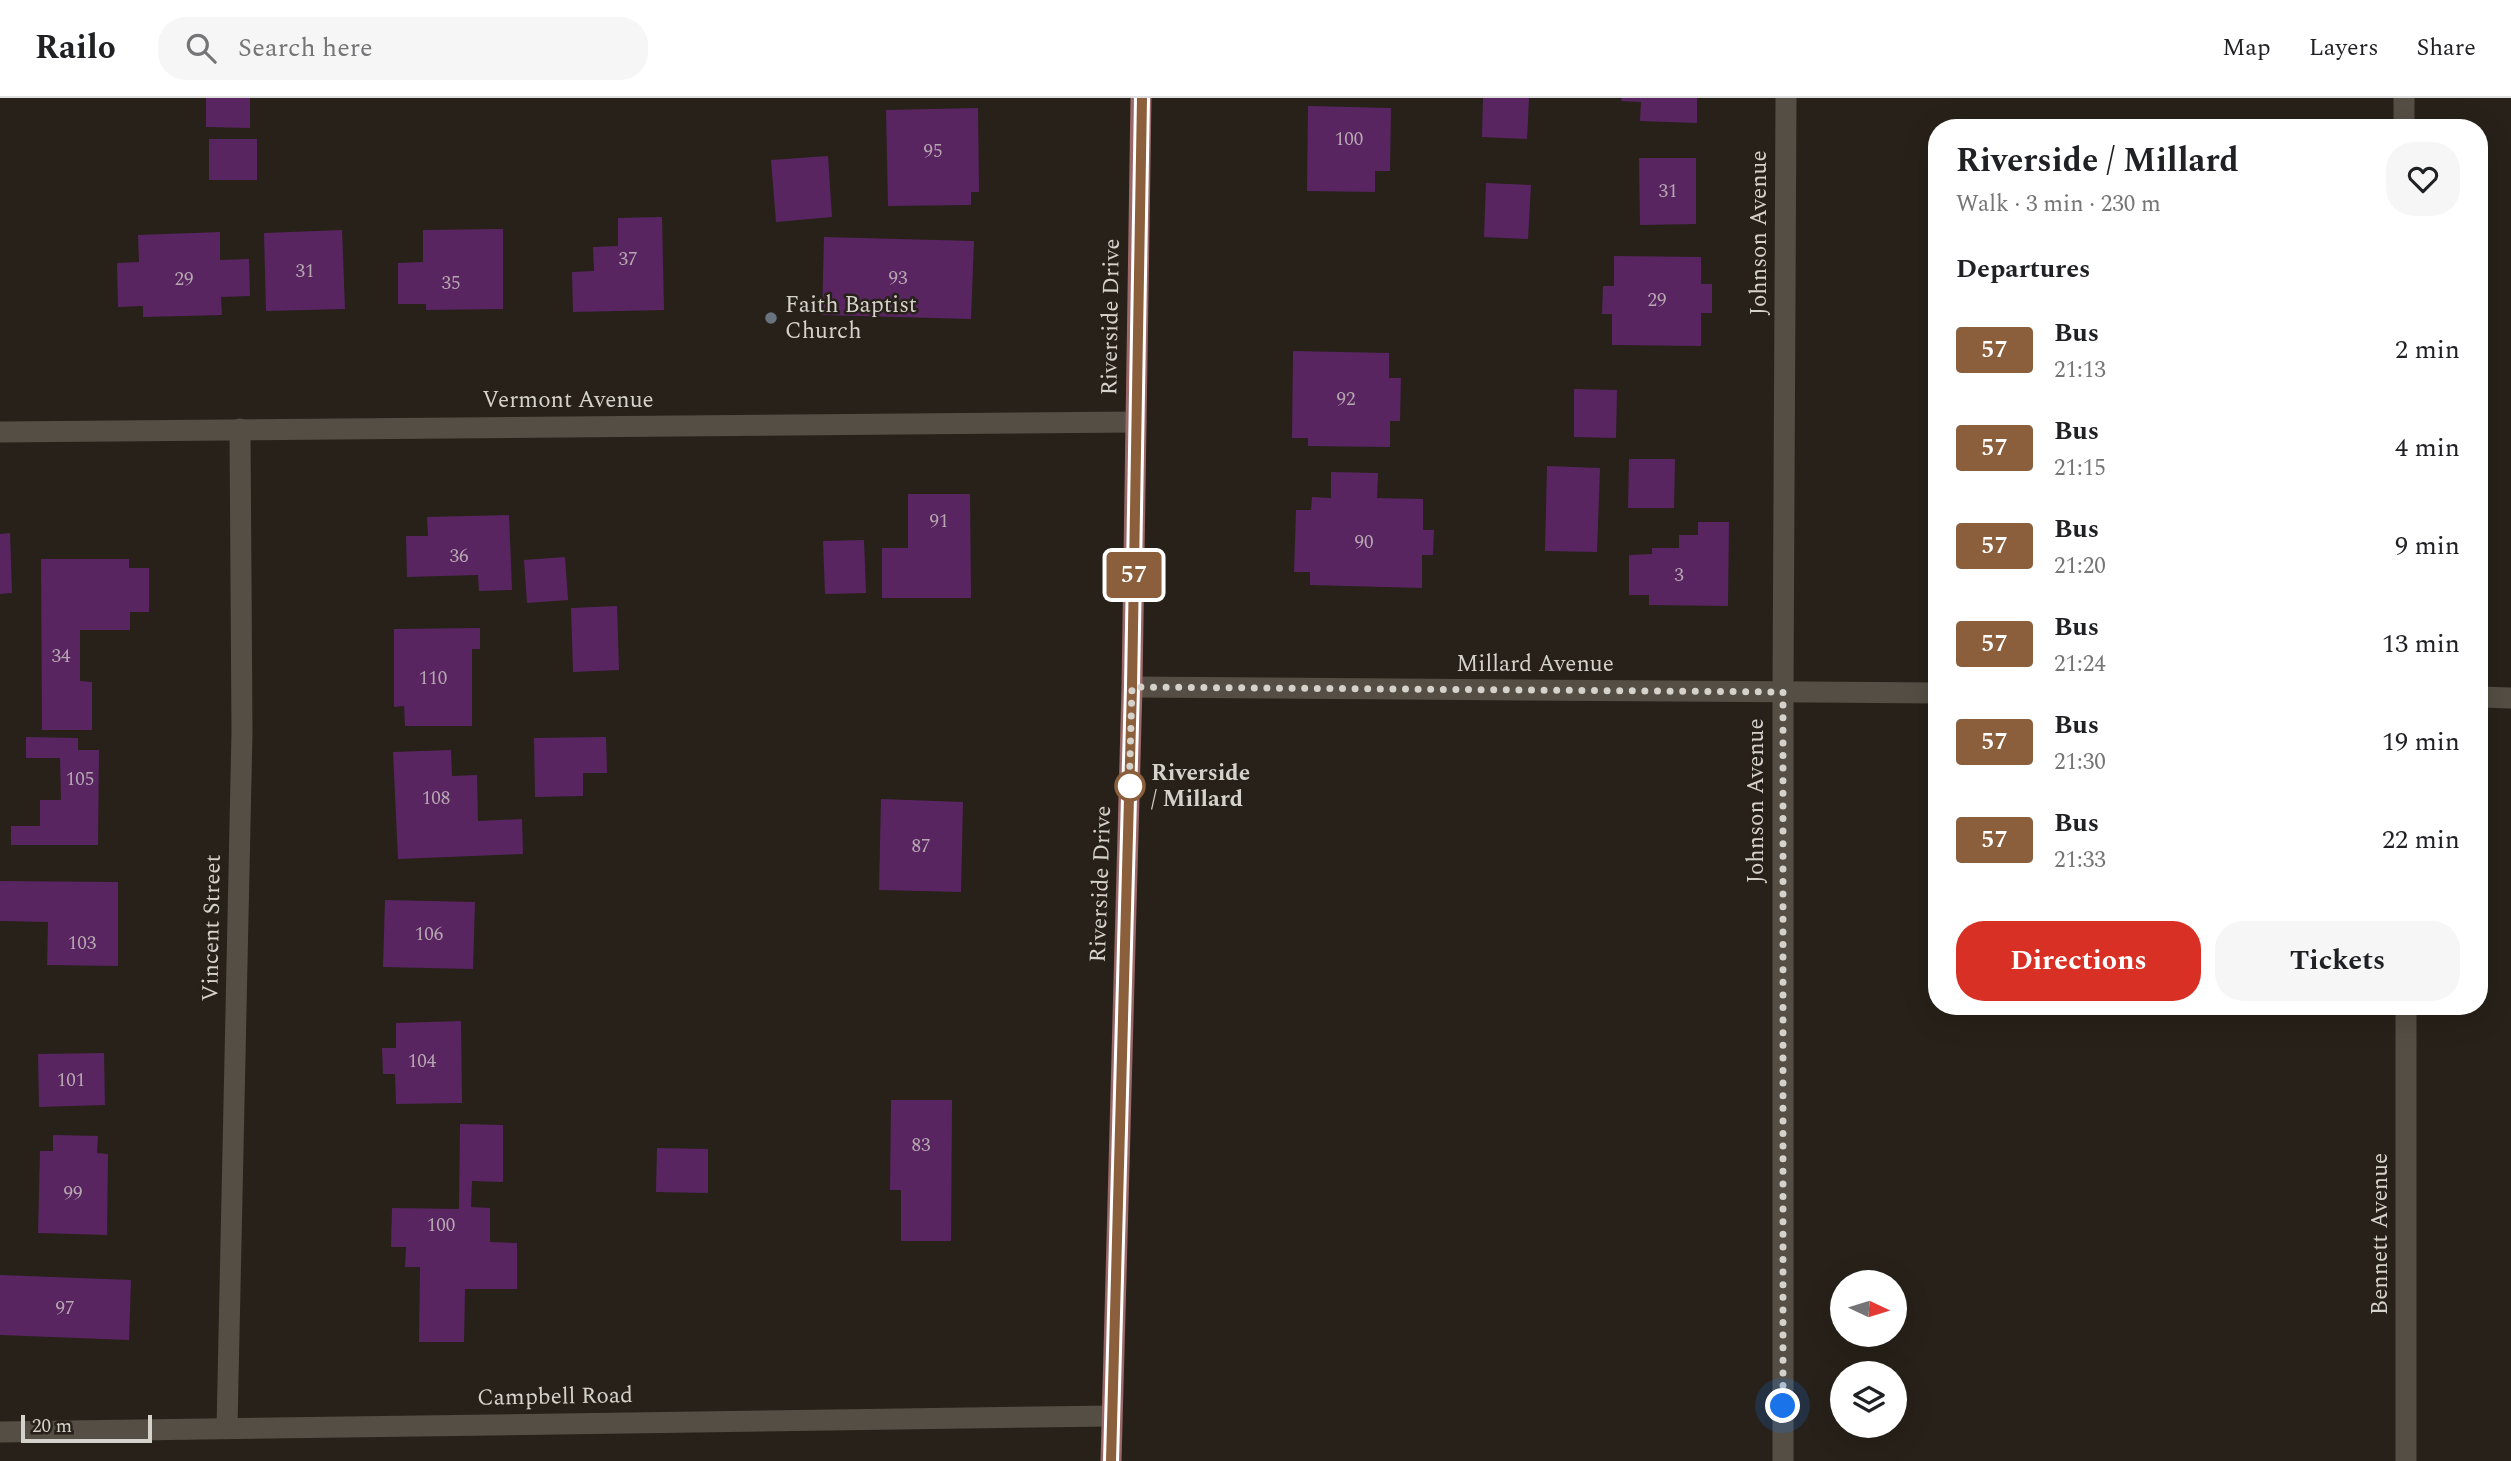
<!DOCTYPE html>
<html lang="en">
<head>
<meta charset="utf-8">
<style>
	:root { --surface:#fff; --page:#f6f6f6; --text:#202124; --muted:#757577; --line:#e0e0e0; --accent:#d93025 }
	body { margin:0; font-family:Spectral,serif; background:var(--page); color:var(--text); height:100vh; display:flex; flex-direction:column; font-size:26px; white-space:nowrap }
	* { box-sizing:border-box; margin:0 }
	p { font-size:23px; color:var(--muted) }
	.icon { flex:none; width:38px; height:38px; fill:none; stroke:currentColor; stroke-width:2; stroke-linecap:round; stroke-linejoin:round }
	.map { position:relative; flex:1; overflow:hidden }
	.panel { position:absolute; left:1928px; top:21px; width:560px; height:896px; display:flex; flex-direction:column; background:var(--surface); border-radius:28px; box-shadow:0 7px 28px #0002 }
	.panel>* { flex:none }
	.badge { padding:0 14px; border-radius:5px; font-size:24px; line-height:46px }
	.needle { width:46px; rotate:94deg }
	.buttons { position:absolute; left:1830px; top:1172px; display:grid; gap:14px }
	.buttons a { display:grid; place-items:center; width:77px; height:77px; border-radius:50%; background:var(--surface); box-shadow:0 7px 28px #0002; font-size:35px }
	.scale { position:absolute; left:21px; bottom:18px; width:131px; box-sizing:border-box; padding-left:7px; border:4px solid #d5d1cb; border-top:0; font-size:19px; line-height:24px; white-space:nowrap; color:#d5d1cb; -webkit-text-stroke:5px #272119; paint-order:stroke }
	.you { position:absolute; width:35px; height:35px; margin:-18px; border:5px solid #fff; border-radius:50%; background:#1a73e8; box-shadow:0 0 0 10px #1a73e833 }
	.map>.badge { position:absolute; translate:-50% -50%; box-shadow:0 0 0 4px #fff }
	h2 { padding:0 28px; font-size:26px; line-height:63px }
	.round { display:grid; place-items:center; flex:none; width:74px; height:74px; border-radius:28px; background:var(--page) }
	.head { display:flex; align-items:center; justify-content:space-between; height:119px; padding:0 28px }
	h1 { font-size:33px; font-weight:700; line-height:52px }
	.action { display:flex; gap:14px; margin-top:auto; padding:14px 28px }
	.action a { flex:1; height:80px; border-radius:28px; background:var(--accent); color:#fff; font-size:28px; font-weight:700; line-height:80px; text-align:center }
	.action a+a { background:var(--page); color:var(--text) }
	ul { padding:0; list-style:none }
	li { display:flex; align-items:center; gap:21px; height:98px; padding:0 28px }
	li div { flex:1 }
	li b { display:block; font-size:26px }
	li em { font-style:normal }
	li .badge { min-width:77px; font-weight:700; text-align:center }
	header { display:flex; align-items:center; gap:42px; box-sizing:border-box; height:98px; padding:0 35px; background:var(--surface); border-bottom:2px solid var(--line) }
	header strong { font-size:33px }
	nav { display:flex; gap:38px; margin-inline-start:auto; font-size:24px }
	.search { width:490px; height:63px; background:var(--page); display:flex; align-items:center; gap:18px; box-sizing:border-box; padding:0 24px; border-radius:28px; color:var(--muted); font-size:26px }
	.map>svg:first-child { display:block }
</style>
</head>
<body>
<header>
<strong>Railo</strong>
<div class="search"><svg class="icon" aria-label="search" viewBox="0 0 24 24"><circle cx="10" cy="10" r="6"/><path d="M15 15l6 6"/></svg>Search here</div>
<nav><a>Map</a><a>Layers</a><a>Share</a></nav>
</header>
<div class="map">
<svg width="2511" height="1363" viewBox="0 0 2511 1363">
	<rect width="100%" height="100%" fill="#272119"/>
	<g fill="#582561">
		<polygon points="206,0 250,0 250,30 206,29"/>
		<polygon points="1483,0 1529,0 1527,41 1482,39"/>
		<polygon points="1622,0 1697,0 1697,25 1640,23 1641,4 1621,3"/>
		<polygon points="1308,8 1391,10 1390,73 1375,73 1375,94 1307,93"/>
		<polygon points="978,10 979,94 971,94 971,107 888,108 886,12"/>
		<rect x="209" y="41" width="48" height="41"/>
		<polygon points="828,58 832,119 776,124 771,62"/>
		<polygon points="1639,60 1696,60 1696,126 1640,127"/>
		<polygon points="1486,85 1531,87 1528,141 1484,139"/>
		<polygon points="662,119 664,212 573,214 572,174 594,173 593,149 618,148 618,120"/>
		<polygon points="503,131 503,211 426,212 426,206 398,206 398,165 423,164 423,132"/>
		<polygon points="342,132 345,211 266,213 264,135"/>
		<polygon points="220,134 220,162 249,161 250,198 221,199 222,217 143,219 143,208 118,209 117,165 139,164 138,137"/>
		<polygon points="824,139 974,143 971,221 822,217"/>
		<polygon points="1614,158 1701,159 1701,186 1712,186 1712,215 1701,215 1701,248 1612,247 1612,216 1602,216 1603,188 1614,188"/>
		<polygon points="1293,253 1389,255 1389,280 1401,280 1400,323 1390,323 1390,349 1308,348 1308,340 1292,340"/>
		<polygon points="1574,291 1617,292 1616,340 1574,339"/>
		<polygon points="1629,361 1675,361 1674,410 1628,410"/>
		<polygon points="1547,368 1600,370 1597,454 1545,453"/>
		<polygon points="1331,374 1378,375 1377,400 1423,401 1423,432 1434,432 1433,457 1422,457 1422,490 1310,487 1310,474 1294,474 1296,412 1311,412 1312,399 1331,400"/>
		<polygon points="908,396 970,396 971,500 882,500 882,450 908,450"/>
		<polygon points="509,417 512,492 479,493 478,477 407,479 406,438 428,438 427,419"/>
		<polygon points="1698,424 1729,424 1728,508 1649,507 1649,497 1629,497 1629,457 1652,456 1652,450 1679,450 1679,437 1698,437"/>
		<polygon points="10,435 12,495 0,496 0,436"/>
		<polygon points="864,442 866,495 825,496 823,443"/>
		<polygon points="565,459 568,502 527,505 524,462"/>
		<polygon points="41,461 129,461 129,470 149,470 149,514 130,514 130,532 80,532 80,583 92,584 92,632 42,632"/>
		<polygon points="617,508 619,572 573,574 571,510"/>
		<polygon points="480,530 480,551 472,551 472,628 405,628 404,608 394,609 394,531"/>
		<polygon points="26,639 78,640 78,652 99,652 98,747 11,747 11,728 40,728 40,702 61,702 60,660 26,660"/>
		<polygon points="606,639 607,675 583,675 583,698 535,699 534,640"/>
		<polygon points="451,652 452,678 477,677 478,723 522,721 523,756 398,761 393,654"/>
		<polygon points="881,701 963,704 961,794 879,792"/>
		<polygon points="0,783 118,784 118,868 47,867 48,824 0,823"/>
		<polygon points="385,802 475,804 473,871 383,869"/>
		<polygon points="461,923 462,1005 396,1006 395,976 383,976 382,950 396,950 396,925"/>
		<polygon points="104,955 105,1007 39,1009 38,956"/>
		<polygon points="891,1002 952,1002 951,1143 901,1143 901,1092 890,1092"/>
		<polygon points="460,1026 503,1027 503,1084 472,1083 471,1109 490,1110 490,1144 517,1145 517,1191 465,1191 464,1244 419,1244 420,1169 405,1169 406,1149 391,1149 392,1110 459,1111"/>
		<polygon points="53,1037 98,1038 97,1055 108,1056 107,1137 38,1135 40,1053 53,1053"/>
		<polygon points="657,1050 708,1051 708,1095 656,1094"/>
		<polygon points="0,1177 131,1182 129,1242 0,1237"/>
	</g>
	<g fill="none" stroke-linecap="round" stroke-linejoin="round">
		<g stroke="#544e44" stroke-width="21">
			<polyline points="2404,0 2404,30"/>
			<polyline points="0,334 1136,324"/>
			<polyline points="1132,589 1937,595"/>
			<polyline points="2480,599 2511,600"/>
			<polyline points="227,1330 242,634 240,331"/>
			<polyline points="0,1334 1111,1318"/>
			<polyline points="1783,1363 1783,594 1786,0"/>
			<polyline points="2406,1363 2406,908"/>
		</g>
		<polyline stroke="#9a6868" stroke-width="21" points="1111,1363 1132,589 1141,0"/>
	</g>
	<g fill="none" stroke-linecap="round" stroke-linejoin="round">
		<defs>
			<polyline id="line" points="1111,1363 1132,589 1142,0"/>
		</defs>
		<use href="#line" stroke="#fff" stroke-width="16"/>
		<use href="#line" stroke="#8b5e3c" stroke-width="10"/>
		<polyline stroke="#d5d1cb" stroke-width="7" stroke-dasharray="0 12.6" points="1130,688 1129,697 1132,589 1783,594 1783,1308"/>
	</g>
	<circle fill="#6b7280" stroke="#272119" stroke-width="2.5" cx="771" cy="220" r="7"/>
	<circle fill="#fff" stroke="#8b5e3c" stroke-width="3.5" cx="1130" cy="688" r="14"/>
	<g text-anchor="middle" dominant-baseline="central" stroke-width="5" stroke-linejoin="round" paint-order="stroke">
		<g font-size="19" fill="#b6a6b0">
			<text x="1349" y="41">100</text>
			<text x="933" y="53">95</text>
			<text x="1668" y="93">31</text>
			<text x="628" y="161">37</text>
			<text x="305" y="173">31</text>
			<text x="898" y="180">93</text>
			<text x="184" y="181">29</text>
			<text x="451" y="185">35</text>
			<text x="1657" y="202">29</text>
			<text x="1346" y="301">92</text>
			<text x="939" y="423">91</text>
			<text x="1364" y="444">90</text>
			<text x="459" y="458">36</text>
			<text x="1679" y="477">3</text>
			<text x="61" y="558">34</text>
			<text x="433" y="580">110</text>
			<text x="80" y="681">105</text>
			<text x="436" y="700">108</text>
			<text x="921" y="748">87</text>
			<text x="429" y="836">106</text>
			<text x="82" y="845">103</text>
			<text x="422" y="963">104</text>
			<text x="71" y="982">101</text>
			<text x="921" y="1047">83</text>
			<text x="73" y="1095">99</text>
			<text x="441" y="1127">100</text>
			<text x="65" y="1210">97</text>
		</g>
		<g font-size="23" fill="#d5d1cb" stroke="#272119">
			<text transform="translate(1759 135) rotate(-90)">Johnson Avenue</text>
			<text transform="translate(1111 219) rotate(-89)">Riverside Drive</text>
			<text x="568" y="302">Vermont Avenue</text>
			<text x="1535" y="566">Millard Avenue</text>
			<text transform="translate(1756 703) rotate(-90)">Johnson Avenue</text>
			<text transform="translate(1101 786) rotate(-88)">Riverside Drive</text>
			<text transform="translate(212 830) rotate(-89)">Vincent Street</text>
			<text transform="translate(2380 1136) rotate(-90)">Bennett Avenue</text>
			<text transform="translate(555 1299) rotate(-1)">Campbell Road</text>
		</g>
		<g font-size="23" fill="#d5d1cb" stroke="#272119" text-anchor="start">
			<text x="785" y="207">Faith Baptist<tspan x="785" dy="26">Church</tspan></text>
		</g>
		<g font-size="23" font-weight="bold" fill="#d5d1cb" stroke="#272119" text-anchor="start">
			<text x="1151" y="675">Riverside<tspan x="1151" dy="26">/ Millard</tspan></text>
		</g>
	</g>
</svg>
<div class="buttons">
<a><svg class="needle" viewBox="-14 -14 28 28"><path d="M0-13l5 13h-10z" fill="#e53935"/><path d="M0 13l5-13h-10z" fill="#757577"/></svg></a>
<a><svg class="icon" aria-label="layers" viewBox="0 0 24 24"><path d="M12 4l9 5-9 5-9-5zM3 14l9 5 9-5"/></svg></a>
</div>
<div class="scale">20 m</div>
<div class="you" style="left:1783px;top:1308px"></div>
<b class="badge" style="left:1134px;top:477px;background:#8b5e3c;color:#fff">57</b>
<section class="panel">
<div class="head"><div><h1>Riverside / Millard</h1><p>Walk · 3 min · 230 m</p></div><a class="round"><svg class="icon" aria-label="heart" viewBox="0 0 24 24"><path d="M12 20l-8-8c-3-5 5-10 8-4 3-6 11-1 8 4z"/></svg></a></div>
<h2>Departures</h2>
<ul>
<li><span class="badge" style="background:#8b5e3c;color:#fff">57</span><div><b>Bus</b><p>21:13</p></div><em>2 min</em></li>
<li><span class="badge" style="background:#8b5e3c;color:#fff">57</span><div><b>Bus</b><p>21:15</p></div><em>4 min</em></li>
<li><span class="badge" style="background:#8b5e3c;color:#fff">57</span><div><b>Bus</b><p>21:20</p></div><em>9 min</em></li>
<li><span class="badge" style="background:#8b5e3c;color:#fff">57</span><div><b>Bus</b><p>21:24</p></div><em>13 min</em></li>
<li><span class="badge" style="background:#8b5e3c;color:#fff">57</span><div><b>Bus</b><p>21:30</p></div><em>19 min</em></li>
<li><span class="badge" style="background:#8b5e3c;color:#fff">57</span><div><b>Bus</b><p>21:33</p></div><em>22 min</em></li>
</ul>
<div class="action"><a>Directions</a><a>Tickets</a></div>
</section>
</div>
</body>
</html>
